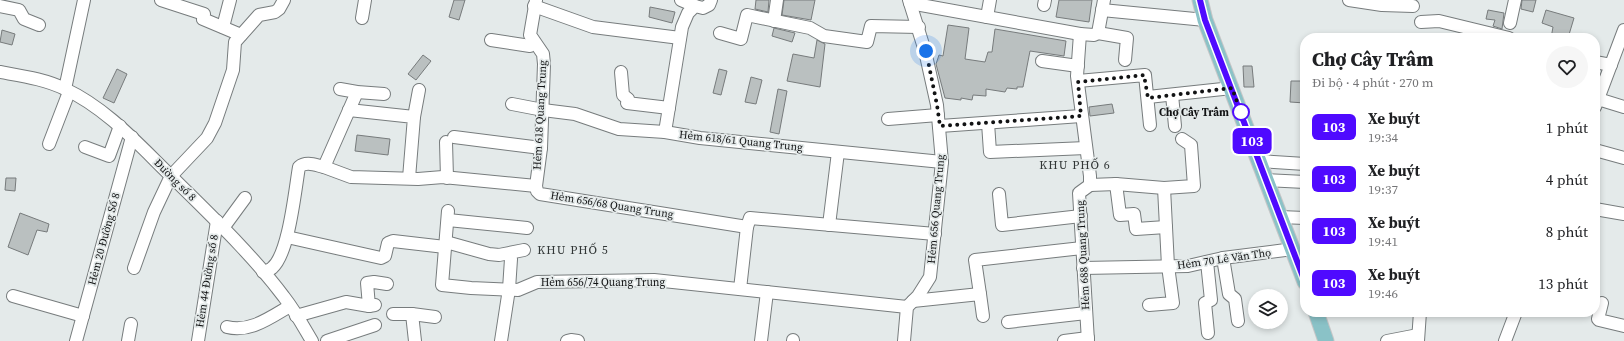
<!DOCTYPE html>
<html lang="vi">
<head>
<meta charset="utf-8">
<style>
	:root { --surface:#fff; --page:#f6f6f6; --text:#202124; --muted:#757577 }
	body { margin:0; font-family:"Source Serif 4",serif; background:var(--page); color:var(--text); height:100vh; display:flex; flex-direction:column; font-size:15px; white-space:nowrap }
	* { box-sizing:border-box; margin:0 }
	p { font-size:13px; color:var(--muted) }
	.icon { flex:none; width:22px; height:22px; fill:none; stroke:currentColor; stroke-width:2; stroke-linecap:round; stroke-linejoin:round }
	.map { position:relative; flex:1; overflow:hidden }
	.sheet { position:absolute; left:1300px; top:33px; width:300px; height:284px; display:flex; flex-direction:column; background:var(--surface); border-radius:16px; box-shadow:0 2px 6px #0003 }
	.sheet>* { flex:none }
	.badge { padding:0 8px; border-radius:6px; font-size:14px; line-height:26px }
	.buttons { position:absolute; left:1248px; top:289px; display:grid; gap:8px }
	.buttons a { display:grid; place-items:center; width:40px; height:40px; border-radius:50%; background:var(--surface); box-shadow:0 2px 6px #0003; font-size:20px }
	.you { position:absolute; width:20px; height:20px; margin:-10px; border:3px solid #fff; border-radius:50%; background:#1a73e8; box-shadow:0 0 0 6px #1a73e833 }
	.map>.badge { position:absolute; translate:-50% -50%; box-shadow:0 0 0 2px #fff }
	.round { display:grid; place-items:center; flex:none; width:42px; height:42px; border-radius:21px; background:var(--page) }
	.headline { display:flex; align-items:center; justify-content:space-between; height:68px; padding:0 12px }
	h1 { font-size:19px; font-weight:800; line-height:30px }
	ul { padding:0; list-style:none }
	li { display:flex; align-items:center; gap:12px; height:52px; padding:0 12px }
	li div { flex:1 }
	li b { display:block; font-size:15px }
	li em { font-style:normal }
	li .badge { min-width:44px; font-weight:700; text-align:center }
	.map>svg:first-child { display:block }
</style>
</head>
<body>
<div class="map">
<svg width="1624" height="341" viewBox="0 0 1624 341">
	<rect width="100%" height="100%" fill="#e4eaea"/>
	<g fill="#bac0c0" stroke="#777b7c">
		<polygon points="454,0 465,0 459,20 449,17"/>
		<polygon points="756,0 769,0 768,12 755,9"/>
		<polygon points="784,0 815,0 811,20 782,15"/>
		<polygon points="1059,0 1092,0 1089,22 1056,17"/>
		<polygon points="1522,0 1536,0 1533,12 1521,9"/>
		<polygon points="650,7 675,12 672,23 649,17"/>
		<polygon points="1488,10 1504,13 1502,29 1493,26 1495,20 1486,19"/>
		<polygon points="1546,10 1574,18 1568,38 1551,38 1553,27 1542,23"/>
		<polygon points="948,25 969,28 965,59 985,62 988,52 992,52 995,29 1066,41 1064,56 1030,51 1023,87 1017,87 1017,89 1007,88 1005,92 986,89 986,96 973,95 972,100 961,98 961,100 945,98 936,64 939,55 943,56"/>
		<polygon points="774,28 795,33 792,42 772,36"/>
		<polygon points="2,30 15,34 12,45 0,42"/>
		<polygon points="817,40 825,44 820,87 787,81 793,54 814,58"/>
		<polygon points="423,55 431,61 416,80 408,74"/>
		<polygon points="1243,66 1252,66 1254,87 1244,87"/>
		<polygon points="117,69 127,74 114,103 103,98"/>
		<polygon points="719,69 727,71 721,95 713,93"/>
		<polygon points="751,77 762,80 756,104 745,102"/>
		<polygon points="1291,81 1305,81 1305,103 1290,102"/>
		<polygon points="778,89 787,91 779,134 770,132"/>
		<polygon points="1112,104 1114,113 1090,116 1089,107"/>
		<polygon points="357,135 390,139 388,155 355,151"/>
		<polygon points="6,178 16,178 15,191 5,190"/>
		<polygon points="20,213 49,224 47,232 37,230 28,255 8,247"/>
	</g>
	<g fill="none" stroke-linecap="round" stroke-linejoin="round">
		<defs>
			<g id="minor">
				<polyline points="161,0 204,14 203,19 241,35"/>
				<polyline points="536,0 530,35 543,54 544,64 541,148 536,186 537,191 540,194 747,227 750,218 935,234"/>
				<polyline points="681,0 695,6"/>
				<polyline points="1349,0 1382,5 1413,6"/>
				<polyline points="910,3 1080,34"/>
				<polyline points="1044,5 1045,0"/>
				<polyline points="0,6 19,10 24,19 39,25"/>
				<polyline points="534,6 593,27 680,38"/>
				<polyline points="1102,10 1205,20"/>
				<polyline points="987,17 990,0"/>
				<polyline points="362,18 365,0"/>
				<polyline points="774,21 777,0"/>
				<polyline points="1421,22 1439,21 1509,38"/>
				<polyline points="1510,23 1515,0"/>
				<polyline points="223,27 230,0"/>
				<polyline points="720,33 741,39 747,15 810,28 824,36 867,42 871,26 919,27"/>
				<polyline points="1098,33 1127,38 1125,60"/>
				<polyline points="491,40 530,46 534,42"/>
				<polyline points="1042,61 1078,66"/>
				<polyline points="1595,62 1611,65"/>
				<path d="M0,72C22,76 45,79 65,89C106,108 138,144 170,175C209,214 251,253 284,297C295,311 303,326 312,341"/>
				<polyline points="621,72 623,95 628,99 627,103 669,108"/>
				<polyline points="1078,81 1145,75 1150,125"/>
				<polyline points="65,89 84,0"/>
				<polyline points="340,89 357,92 384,94"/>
				<polyline points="357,92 324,167 351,177 418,179 443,177 536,186"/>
				<polyline points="1172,95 1175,126"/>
				<polyline points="1148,97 1232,88"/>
				<polyline points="1598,99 1624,107"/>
				<polyline points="512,104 543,110 575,114 619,129 665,132 700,138 942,162"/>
				<polyline points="1595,107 1624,30"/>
				<polyline points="349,110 414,117 409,178"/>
				<polyline points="414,117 419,90"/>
				<polyline points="888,119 938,115"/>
				<polyline points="988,123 990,152 1086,148"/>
				<polyline points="940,126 1081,116"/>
				<polyline points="665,132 682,27 688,13 695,6 703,8 709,5 711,0"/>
				<polyline points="454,137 541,148"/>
				<polyline points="446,142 447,178"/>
				<polyline points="49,144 69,92"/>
				<polyline points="85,147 109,156 120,126"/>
				<polyline points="1595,150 1624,158"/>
				<polyline points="1259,161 1305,164"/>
				<polyline points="1266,180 1305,182"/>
				<polyline points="1116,184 1120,215 1134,214 1136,229 1166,227"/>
				<polyline points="1090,185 1116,184 1164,188 1194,186 1191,145 1182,139"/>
				<polyline points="999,194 1002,225 1081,216"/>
				<polyline points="1595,209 1624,214"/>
				<polyline points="448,211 442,285 471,288 518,290 537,282 654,280 907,307"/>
				<polyline points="1280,217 1305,218"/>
				<polyline points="448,220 527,228"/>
				<polyline points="829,225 838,152"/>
				<polyline points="223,228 245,198"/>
				<polyline points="287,237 381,258 385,256 388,243 393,241 445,247"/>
				<polyline points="446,242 489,254 499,255 524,250"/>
				<polyline points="1223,258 1229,294 1235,299 1238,321"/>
				<polyline points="1207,262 1211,300 1205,303 1208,333"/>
				<polyline points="134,268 154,212 171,176 207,138 215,123 233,70 235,42 259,15 275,12 279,9 284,0"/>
				<polyline points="1083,268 1188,266 1223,258 1293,249"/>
				<path d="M263,272C266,271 270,270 272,268C289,254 295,190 299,167C306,161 315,165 324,167"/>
				<polyline points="740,289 747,227"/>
				<polyline points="980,294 975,260 1082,248"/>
				<polyline points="13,296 83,316"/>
				<polyline points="913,301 980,294 983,316"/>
				<polyline points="1602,303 1598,319 1599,320 1624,326"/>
				<polyline points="1149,305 1173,303 1168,266 1164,188"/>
				<polyline points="369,306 367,283 374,282 387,284"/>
				<polyline points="393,314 412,314 435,317"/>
				<polyline points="412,314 415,341"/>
				<polyline points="296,316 346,302 369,306 375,305"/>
				<polyline points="1008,322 1086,313"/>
				<path d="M227,327C250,333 271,317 290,306"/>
				<polyline points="76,341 132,137"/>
				<polyline points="128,341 131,324"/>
				<polyline points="198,341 217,221"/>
				<polyline points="327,341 375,325"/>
				<polyline points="501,341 509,289 511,259"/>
				<polyline points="567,341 571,340 578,341"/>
				<polyline points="761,341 767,292"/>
				<polyline points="793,341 793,340"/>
				<polyline points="904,341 907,307 918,296 930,277 942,162 937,105 925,51 909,0"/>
				<polyline points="1064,341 1088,338"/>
				<polyline points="1088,341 1079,193 1090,185 1090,176 1077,76 1080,34 1094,35 1098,33 1104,0"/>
				<polyline points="1387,341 1418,335"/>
				<polyline points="1418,341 1420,312"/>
				<polyline points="1505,341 1516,312"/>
			</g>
			<g id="major">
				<polyline points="1200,0 1205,20 1305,282"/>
				<polyline points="1316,312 1326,341"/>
			</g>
		</defs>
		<use href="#minor" stroke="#777c7d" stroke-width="14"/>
		<use href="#major" stroke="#c6c6c7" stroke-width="17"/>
		<use href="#minor" stroke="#fff" stroke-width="12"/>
		<use href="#major" stroke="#8ac2c7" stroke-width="15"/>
	</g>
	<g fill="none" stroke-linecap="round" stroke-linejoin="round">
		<defs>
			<polyline id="line" points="1200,0 1205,20 1305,282"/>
		</defs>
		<use href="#line" stroke="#fff" stroke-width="9"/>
		<use href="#line" stroke="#4f0aff" stroke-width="6"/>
		<polyline stroke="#121314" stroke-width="4" stroke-dasharray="0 7.2" points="926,51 937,105 940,126 1081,116 1078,82 1144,75 1148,98 1232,88 1243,118 1241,112"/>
	</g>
	<circle fill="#fff" stroke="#4f0aff" stroke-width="2" cx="1241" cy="112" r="8"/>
	<g text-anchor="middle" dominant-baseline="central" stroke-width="3.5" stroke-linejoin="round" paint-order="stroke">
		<g font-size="11" font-weight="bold" fill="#121314" stroke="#e4eaea" text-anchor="end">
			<text x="1229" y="112">Chợ Cây Trâm</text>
		</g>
		<g font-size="11" fill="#121314" stroke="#e4eaea">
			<text transform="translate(540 115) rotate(-87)">Hẻm 618 Quang Trung</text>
			<text transform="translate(741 141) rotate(6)">Hẻm 618/61 Quang Trung</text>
			<text transform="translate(175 180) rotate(45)">Đường số 8</text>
			<text transform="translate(612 205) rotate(9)">Hẻm 656/68 Quang Trung</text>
			<text transform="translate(936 209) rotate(-85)">Hẻm 656 Quang Trung</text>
			<text transform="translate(104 239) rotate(-75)">Hẻm 20 Đường Số 8</text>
			<text transform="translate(1083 255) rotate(-93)">Hẻm 688 Quang Trung</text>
			<text transform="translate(1224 259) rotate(-8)">Hẻm 70 Lê Văn Thọ</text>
			<text transform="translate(207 281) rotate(-81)">Hẻm 44 Đường số 8</text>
			<text x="603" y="282">Hẻm 656/74 Quang Trung</text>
		</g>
		<g font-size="12" letter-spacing="1" fill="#313636" stroke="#e4eaea">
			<text x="1075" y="165">KHU PHỐ 6</text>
			<text x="573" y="250">KHU PHỐ 5</text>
		</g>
	</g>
</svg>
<div class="buttons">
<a><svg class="icon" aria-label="layers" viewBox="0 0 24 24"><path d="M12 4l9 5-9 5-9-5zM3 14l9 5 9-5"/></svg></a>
</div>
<div class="you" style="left:926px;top:51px"></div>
<b class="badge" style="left:1252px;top:141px;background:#4f0aff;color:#fff">103</b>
<section class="sheet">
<div class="headline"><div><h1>Chợ Cây Trâm</h1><p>Đi bộ · 4 phút · 270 m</p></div><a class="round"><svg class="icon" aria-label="heart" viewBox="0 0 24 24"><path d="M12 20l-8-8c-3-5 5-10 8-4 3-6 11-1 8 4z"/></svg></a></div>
<ul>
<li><span class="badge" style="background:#4f0aff;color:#fff">103</span><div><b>Xe buýt</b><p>19:34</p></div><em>1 phút</em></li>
<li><span class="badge" style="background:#4f0aff;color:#fff">103</span><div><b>Xe buýt</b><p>19:37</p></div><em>4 phút</em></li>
<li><span class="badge" style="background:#4f0aff;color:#fff">103</span><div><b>Xe buýt</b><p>19:41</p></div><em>8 phút</em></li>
<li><span class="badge" style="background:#4f0aff;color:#fff">103</span><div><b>Xe buýt</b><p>19:46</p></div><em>13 phút</em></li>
</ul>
</section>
</div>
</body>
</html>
